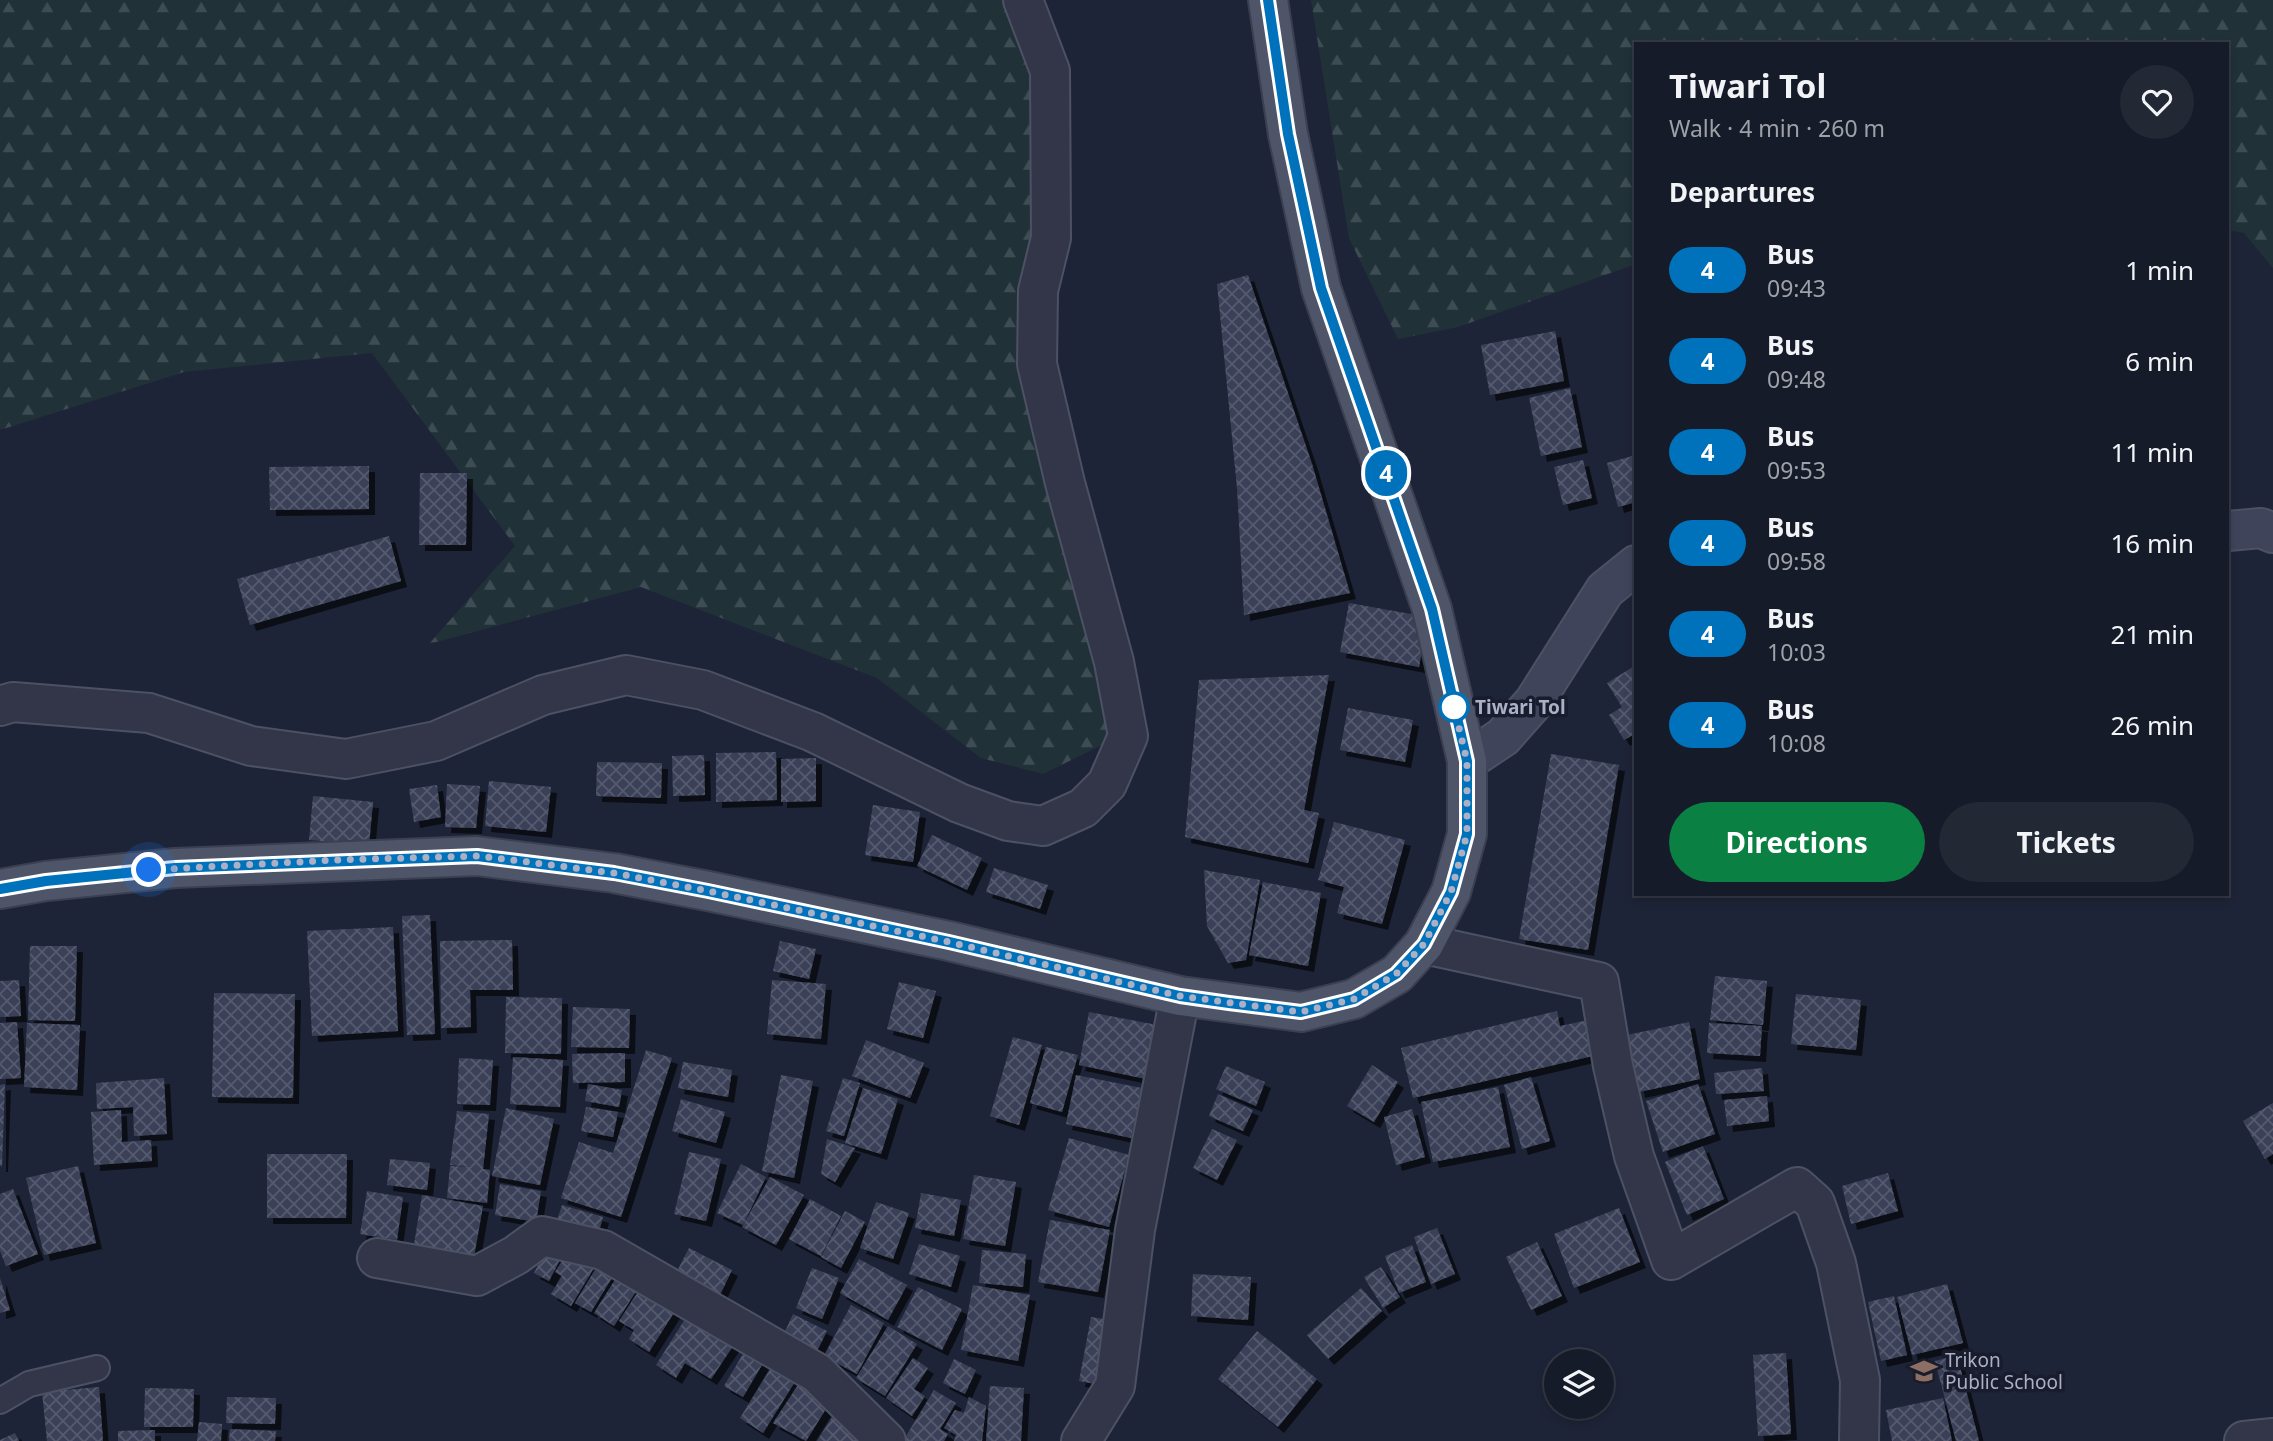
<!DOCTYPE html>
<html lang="en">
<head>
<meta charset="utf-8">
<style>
	:root { --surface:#161b29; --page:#232835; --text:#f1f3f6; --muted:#9ea1a8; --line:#353946; --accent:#0b8043 }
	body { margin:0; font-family:"Noto Sans",sans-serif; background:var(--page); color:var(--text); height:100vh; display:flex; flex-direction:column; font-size:26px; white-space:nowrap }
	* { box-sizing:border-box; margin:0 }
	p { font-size:23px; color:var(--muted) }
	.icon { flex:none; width:38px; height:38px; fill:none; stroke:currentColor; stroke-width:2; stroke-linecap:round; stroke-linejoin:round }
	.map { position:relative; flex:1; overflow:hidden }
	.sheet { position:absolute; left:1634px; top:42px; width:595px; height:854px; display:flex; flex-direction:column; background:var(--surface); border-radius:0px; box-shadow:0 4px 10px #0003,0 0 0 2px var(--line) }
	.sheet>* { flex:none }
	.badge { padding:0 14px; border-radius:23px; font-size:24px; line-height:46px }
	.tools { position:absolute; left:1544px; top:1349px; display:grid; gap:14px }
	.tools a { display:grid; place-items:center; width:70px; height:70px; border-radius:50%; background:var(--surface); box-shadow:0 4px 10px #0003,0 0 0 2px var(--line); font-size:35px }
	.you { position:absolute; width:35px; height:35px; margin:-18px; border:5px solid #fff; border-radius:50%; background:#1a73e8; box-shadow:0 0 0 10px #1a73e833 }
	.map>.badge { position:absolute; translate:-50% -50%; box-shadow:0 0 0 4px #fff }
	h2 { padding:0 35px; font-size:26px; line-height:63px }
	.round { display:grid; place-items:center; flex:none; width:74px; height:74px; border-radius:37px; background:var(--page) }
	.overview { display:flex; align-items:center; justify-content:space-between; height:119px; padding:0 35px }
	h1 { font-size:33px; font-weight:700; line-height:52px }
	.primary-button { display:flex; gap:14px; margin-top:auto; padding:14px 35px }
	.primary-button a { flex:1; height:80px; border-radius:42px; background:var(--accent); color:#fff; font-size:28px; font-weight:700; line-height:80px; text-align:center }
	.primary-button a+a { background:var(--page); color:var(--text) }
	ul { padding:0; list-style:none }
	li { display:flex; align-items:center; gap:21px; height:91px; padding:0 35px }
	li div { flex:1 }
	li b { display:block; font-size:26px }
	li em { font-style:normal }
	li .badge { min-width:77px; font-weight:700; text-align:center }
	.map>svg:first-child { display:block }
</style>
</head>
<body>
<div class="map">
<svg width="2273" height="1441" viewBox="0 0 2273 1441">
	<defs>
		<pattern id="forest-firs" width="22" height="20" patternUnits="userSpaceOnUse" patternTransform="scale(1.75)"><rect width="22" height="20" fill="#203138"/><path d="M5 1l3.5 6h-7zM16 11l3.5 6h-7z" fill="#3e4c53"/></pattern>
		<pattern id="building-cross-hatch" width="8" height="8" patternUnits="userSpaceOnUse" patternTransform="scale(1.75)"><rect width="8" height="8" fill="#3a4158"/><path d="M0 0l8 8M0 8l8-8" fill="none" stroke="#545a6e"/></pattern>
		<filter id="shadow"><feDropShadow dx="6" dy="6" stdDeviation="0" flood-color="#0009"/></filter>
	</defs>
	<rect width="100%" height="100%" fill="#1e2437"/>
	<g fill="url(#forest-firs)">
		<polygon points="0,0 1024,0 1054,40 1034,445 1121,652 1106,743 1043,774 981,758 877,678 641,587 429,644 515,546 372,353 184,372 0,430"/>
		<polygon points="1311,0 2273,0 2273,268 2244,233 2228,230 2228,44 1636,44 1636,264 1458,327 1398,339 1349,238"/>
	</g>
	<g fill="url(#building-cross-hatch)" filter="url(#shadow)">
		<polygon points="1248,275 1312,464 1350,593 1244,615 1237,488 1217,284"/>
		<polygon points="1555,331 1564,381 1490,395 1481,345"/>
		<polygon points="1570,388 1582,447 1541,456 1529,398"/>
		<polygon points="1636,455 1636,502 1618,507 1607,463"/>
		<polygon points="1583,460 1592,498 1563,505 1554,467"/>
		<polygon points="369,466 369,509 270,510 269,467"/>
		<polygon points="420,473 467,473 466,545 419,545"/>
		<polygon points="389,536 401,581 250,625 237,579"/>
		<polygon points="1349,603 1428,617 1419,667 1340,652"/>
		<polygon points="1636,665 1636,733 1624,740 1609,715 1622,707 1607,683"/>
		<polygon points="1329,675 1304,810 1319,813 1308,863 1185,837 1199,680"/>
		<polygon points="1348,708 1413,720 1405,762 1340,750"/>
		<polygon points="776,752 777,800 716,802 716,753"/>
		<polygon points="1551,754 1619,765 1588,950 1519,939"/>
		<polygon points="704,755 705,795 673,796 672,756"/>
		<polygon points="816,758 816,801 781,802 781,759"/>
		<polygon points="597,762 662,763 661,798 596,796"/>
		<polygon points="489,781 551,787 546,832 485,826"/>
		<polygon points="447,784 480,786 476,828 445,827"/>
		<polygon points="437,785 441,817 414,822 409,789"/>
		<polygon points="313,796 373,802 369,845 309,840"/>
		<polygon points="873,805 920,812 913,862 865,855"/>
		<polygon points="1334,822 1405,840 1382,924 1337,913 1344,887 1318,880"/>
		<polygon points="932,835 982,858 967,890 917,866"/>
		<polygon points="994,868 1048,885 1040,909 986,892"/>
		<polygon points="1204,870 1260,880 1246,960 1228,963 1207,926"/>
		<polygon points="1263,882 1321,893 1308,966 1249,955"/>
		<polygon points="430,915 435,1034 407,1035 402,916"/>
		<polygon points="393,927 398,1031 312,1036 307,931"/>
		<polygon points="512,940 513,990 470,990 471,1027 441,1028 440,941"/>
		<polygon points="780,941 816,949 809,979 773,971"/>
		<polygon points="30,946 77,946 75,1021 28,1020"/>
		<polygon points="1715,976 1767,981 1763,1025 1710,1020"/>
		<polygon points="19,980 21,1016 0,1017 0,981"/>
		<polygon points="772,980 826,984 821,1039 767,1034"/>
		<polygon points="899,982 936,991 923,1038 887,1029"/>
		<polygon points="214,993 295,994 293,1098 212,1097"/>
		<polygon points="1796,994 1861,1000 1856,1050 1791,1044"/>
		<polygon points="506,997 562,998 561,1054 505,1053"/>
		<polygon points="573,1007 630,1009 629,1048 571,1047"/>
		<polygon points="1557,1011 1560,1026 1593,1019 1601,1054 1413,1098 1401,1048"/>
		<polygon points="1089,1012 1157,1025 1146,1079 1079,1065"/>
		<polygon points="17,1022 21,1078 0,1079 0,1023"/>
		<polygon points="1689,1022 1700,1079 1639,1092 1627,1035"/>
		<polygon points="27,1023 80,1025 77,1090 24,1087"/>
		<polygon points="1709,1023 1762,1026 1760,1056 1707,1053"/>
		<polygon points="1013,1037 1042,1045 1019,1125 990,1116"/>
		<polygon points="866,1040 924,1063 910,1098 852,1076"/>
		<polygon points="1046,1047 1078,1055 1062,1112 1030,1103"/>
		<polygon points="646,1050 672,1058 621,1217 561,1198 579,1142 613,1153"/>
		<polygon points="625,1053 625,1082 573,1083 572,1054"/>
		<polygon points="513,1057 563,1060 560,1107 510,1104"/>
		<polygon points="459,1058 493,1060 490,1105 457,1104"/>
		<polygon points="683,1062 732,1070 728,1097 678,1088"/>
		<polygon points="1372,1065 1398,1082 1374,1122 1347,1106"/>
		<polygon points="1226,1066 1265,1082 1256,1106 1216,1089"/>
		<polygon points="1762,1068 1764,1091 1716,1094 1714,1073"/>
		<polygon points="781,1075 813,1081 794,1178 762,1171"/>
		<polygon points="1076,1075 1142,1088 1131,1138 1066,1124"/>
		<polygon points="1531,1077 1550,1141 1522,1149 1504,1085"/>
		<polygon points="164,1078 167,1134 134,1136 133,1107 97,1109 96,1083"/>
		<polygon points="843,1078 860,1083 844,1136 826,1131"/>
		<polygon points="5,1084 2,1166 0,1166 0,1085"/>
		<polygon points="588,1084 622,1090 619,1107 585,1101"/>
		<polygon points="1698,1084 1715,1134 1663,1152 1646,1101"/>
		<polygon points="1498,1087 1510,1147 1433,1162 1421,1102"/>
		<polygon points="863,1088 898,1099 881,1154 845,1143"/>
		<polygon points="1218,1094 1253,1110 1243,1131 1209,1116"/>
		<polygon points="1767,1096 1769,1121 1727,1126 1724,1100"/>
		<polygon points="681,1099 725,1112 716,1143 672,1131"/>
		<polygon points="2273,1103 2273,1154 2265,1159 2243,1121"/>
		<polygon points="586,1107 618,1112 613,1137 581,1131"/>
		<polygon points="506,1108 554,1119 540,1185 492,1176"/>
		<polygon points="1412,1109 1425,1157 1396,1165 1384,1117"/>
		<polygon points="121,1110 122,1142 151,1140 152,1161 94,1165 91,1112"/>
		<polygon points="457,1111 489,1114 483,1169 490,1170 487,1203 447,1198 450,1166 473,1167 450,1165"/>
		<polygon points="1212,1129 1237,1140 1217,1180 1193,1168"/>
		<polygon points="1069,1138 1129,1155 1109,1227 1048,1210"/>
		<polygon points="827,1139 855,1148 835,1182 821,1174"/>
		<polygon points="1703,1146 1724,1199 1687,1215 1665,1162"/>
		<polygon points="689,1152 721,1159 706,1221 674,1214"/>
		<polygon points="267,1154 347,1154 346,1218 267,1218"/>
		<polygon points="390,1159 430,1163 427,1190 387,1185"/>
		<polygon points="741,1164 766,1177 743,1225 717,1213"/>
		<polygon points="78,1166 96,1243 44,1255 26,1178"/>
		<polygon points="1888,1173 1898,1211 1851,1224 1842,1186"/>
		<polygon points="974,1175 1016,1182 1005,1246 963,1239"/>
		<polygon points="770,1177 804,1195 776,1245 742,1227"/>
		<polygon points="500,1184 541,1191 536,1222 495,1215"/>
		<polygon points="13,1189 38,1254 6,1266 0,1251 0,1194"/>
		<polygon points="367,1191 403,1197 397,1240 360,1234"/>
		<polygon points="921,1193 961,1200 954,1236 915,1228"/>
		<polygon points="422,1195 483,1206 473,1262 413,1251"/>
		<polygon points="810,1199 841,1216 821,1256 789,1239"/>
		<polygon points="876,1202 909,1213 893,1259 860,1248"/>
		<polygon points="562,1205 603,1217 596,1242 554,1230"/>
		<polygon points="1619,1208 1640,1262 1574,1288 1554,1234"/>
		<polygon points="845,1211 865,1222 841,1268 821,1257"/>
		<polygon points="1050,1220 1110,1230 1098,1292 1038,1282"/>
		<polygon points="1437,1228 1455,1274 1431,1284 1414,1237"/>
		<polygon points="550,1242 565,1250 549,1281 534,1273"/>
		<polygon points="1537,1242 1562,1296 1531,1310 1506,1257"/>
		<polygon points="919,1244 960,1256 951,1287 909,1274"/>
		<polygon points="1412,1245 1426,1282 1399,1293 1385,1256"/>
		<polygon points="571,1247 597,1263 571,1306 551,1294 562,1276 555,1272"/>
		<polygon points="689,1248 732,1270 717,1301 673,1279"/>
		<polygon points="982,1250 1026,1254 1023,1287 979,1283"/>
		<polygon points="602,1258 618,1268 591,1312 575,1303"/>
		<polygon points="859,1259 907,1285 888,1320 840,1293"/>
		<polygon points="625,1264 645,1277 614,1326 594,1313"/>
		<polygon points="1381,1267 1400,1297 1383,1308 1364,1277"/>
		<polygon points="812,1268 839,1278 822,1319 796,1308"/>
		<polygon points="1193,1274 1251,1277 1248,1320 1191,1316"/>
		<polygon points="0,1278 10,1310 0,1313"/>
		<polygon points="647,1278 682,1300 649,1352 629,1339 634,1330 619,1321"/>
		<polygon points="1947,1284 1963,1343 1912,1355 1897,1297"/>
		<polygon points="973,1285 1030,1295 1018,1361 961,1350"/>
		<polygon points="918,1287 962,1309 942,1350 897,1327"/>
		<polygon points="1361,1288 1382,1311 1328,1359 1307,1335"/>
		<polygon points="1894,1296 1907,1355 1881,1361 1868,1302"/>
		<polygon points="851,1305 884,1323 857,1374 824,1356"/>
		<polygon points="692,1308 739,1337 711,1379 685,1363 676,1378 656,1365"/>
		<polygon points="793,1314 827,1331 815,1355 782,1338"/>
		<polygon points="1091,1317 1117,1321 1106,1386 1079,1381"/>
		<polygon points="888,1326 917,1344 885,1396 856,1378"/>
		<polygon points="1257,1331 1317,1379 1278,1427 1218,1379"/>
		<polygon points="750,1342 769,1353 743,1397 724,1386"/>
		<polygon points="1786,1353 1791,1434 1758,1436 1753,1355"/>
		<polygon points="1957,1355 1979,1441 1956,1441 1935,1361"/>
		<polygon points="777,1358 801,1372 763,1433 740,1418"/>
		<polygon points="913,1358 928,1368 914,1389 925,1396 912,1416 886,1398"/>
		<polygon points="954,1359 976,1370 965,1394 943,1383"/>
		<polygon points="804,1376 834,1396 806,1441 773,1423"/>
		<polygon points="990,1386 1024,1388 1021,1441 986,1441"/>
		<polygon points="99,1387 103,1441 47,1441 42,1392"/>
		<polygon points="145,1388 194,1389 193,1427 144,1427"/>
		<polygon points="934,1390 956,1403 940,1429 948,1434 944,1441 903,1441"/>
		<polygon points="227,1397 276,1398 275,1424 226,1423"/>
		<polygon points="969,1397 986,1406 982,1441 954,1441 956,1435 944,1428 955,1410 964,1413"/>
		<polygon points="1943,1398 1952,1441 1892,1441 1886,1410"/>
		<polygon points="834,1414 862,1431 856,1441 817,1441"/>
		<polygon points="199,1422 222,1424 221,1441 197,1441"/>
		<polygon points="230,1429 276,1431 275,1441 229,1441"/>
		<polygon points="155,1430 155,1441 118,1441 118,1431"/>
		<polygon points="15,1433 19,1441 0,1441 0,1440"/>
	</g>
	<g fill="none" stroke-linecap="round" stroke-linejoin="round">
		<defs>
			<polyline id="lane" points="0,1401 29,1384 97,1368"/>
			<g id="street">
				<polyline points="0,706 13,702 149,713 251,746 346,759 436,741 543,695 626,675 703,690 813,732 959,803 1008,821 1043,826 1083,808 1107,784 1128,736 1114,662 1065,483 1037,364 1038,291 1051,238 1050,71 1023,0"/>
				<polyline points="1424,944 1599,982 1613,1066 1634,1156 1671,1260 1797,1187 1815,1203 1836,1263 1860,1380 1859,1441"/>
				<polyline points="377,1258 477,1276 516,1255 542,1236 603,1250 817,1373 886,1441"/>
				<polyline points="1081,1441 1115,1386 1135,1230 1180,996"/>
				<polyline points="2244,1441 2273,1438"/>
			</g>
			<g id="secondary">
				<polyline points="2228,531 2261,528 2273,533"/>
				<polyline points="1467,761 1503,737 1534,702 1605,590 1636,565"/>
			</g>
			<polyline id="primary" points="0,889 46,881 175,868 477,856 614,873 708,891 949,941 1180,996 1301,1012 1354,999 1397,974 1424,944 1451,892 1467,834 1467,761 1432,609 1321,288 1288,134 1268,0"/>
		</defs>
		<use href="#lane" stroke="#4c5163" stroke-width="28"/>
		<use href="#street" stroke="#4c5163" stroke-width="42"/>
		<use href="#secondary" stroke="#4c5163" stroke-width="42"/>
		<use href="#primary" stroke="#3b4051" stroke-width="42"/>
		<use href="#lane" stroke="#323648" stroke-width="24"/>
		<use href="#street" stroke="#323648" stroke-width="38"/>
		<use href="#secondary" stroke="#3f445b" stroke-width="38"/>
		<use href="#primary" stroke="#4f5568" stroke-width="38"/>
	</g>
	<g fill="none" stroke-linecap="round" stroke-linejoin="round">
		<defs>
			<polyline id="line" points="0,889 46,881 175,868 477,856 614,873 708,891 949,942 1180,996 1229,1003 1301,1012 1354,999 1396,974 1424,944 1451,892 1467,834 1467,761 1432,609 1321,288 1288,134 1268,0"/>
		</defs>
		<use href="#line" stroke="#fff" stroke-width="16"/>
		<use href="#line" stroke="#0072bc" stroke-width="10"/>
		<polyline stroke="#acb0c5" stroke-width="7" stroke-dasharray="0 12.6" points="149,870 335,860 477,856 504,859 614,873 708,891 949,942 1180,996 1301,1012 1354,999 1396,974 1424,944 1451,892 1467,834 1467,761 1454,707"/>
	</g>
	<defs>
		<symbol id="school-bare" viewBox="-9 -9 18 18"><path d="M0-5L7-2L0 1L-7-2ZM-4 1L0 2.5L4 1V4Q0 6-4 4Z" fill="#8d6e63" stroke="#181c2c" stroke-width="2.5" paint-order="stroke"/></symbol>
	</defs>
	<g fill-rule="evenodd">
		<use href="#school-bare" x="1905" y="1352" width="38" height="38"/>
	</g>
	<circle fill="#fff" stroke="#0072bc" stroke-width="3.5" cx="1454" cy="707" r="14"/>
	<g text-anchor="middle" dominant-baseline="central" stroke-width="7" stroke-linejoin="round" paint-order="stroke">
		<g font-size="19" font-weight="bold" fill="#acb0c5" stroke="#181c2c" text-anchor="start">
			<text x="1475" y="707">Tiwari Tol</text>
		</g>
		<g font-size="19" fill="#acb0c5" stroke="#181c2c" text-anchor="start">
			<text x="1945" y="1360">Trikon<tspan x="1945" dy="22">Public School</tspan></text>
		</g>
	</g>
</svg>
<div class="tools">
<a><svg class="icon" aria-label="layers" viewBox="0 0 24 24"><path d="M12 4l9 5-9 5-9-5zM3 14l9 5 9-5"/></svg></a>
</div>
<div class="you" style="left:149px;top:870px"></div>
<b class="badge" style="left:1386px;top:473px;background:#0072bc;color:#fff">4</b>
<section class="sheet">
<div class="overview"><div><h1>Tiwari Tol</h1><p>Walk · 4 min · 260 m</p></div><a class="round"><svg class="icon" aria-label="heart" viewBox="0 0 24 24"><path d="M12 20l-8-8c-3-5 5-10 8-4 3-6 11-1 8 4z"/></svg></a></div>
<h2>Departures</h2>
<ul>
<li><span class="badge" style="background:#0072bc;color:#fff">4</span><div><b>Bus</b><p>09:43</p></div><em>1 min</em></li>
<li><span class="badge" style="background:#0072bc;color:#fff">4</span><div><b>Bus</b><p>09:48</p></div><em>6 min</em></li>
<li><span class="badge" style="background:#0072bc;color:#fff">4</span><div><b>Bus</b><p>09:53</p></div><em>11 min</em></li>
<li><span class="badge" style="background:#0072bc;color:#fff">4</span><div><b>Bus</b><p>09:58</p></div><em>16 min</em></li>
<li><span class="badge" style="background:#0072bc;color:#fff">4</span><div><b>Bus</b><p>10:03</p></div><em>21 min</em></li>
<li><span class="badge" style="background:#0072bc;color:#fff">4</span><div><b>Bus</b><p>10:08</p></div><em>26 min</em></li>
</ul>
<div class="primary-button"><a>Directions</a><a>Tickets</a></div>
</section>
</div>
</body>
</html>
